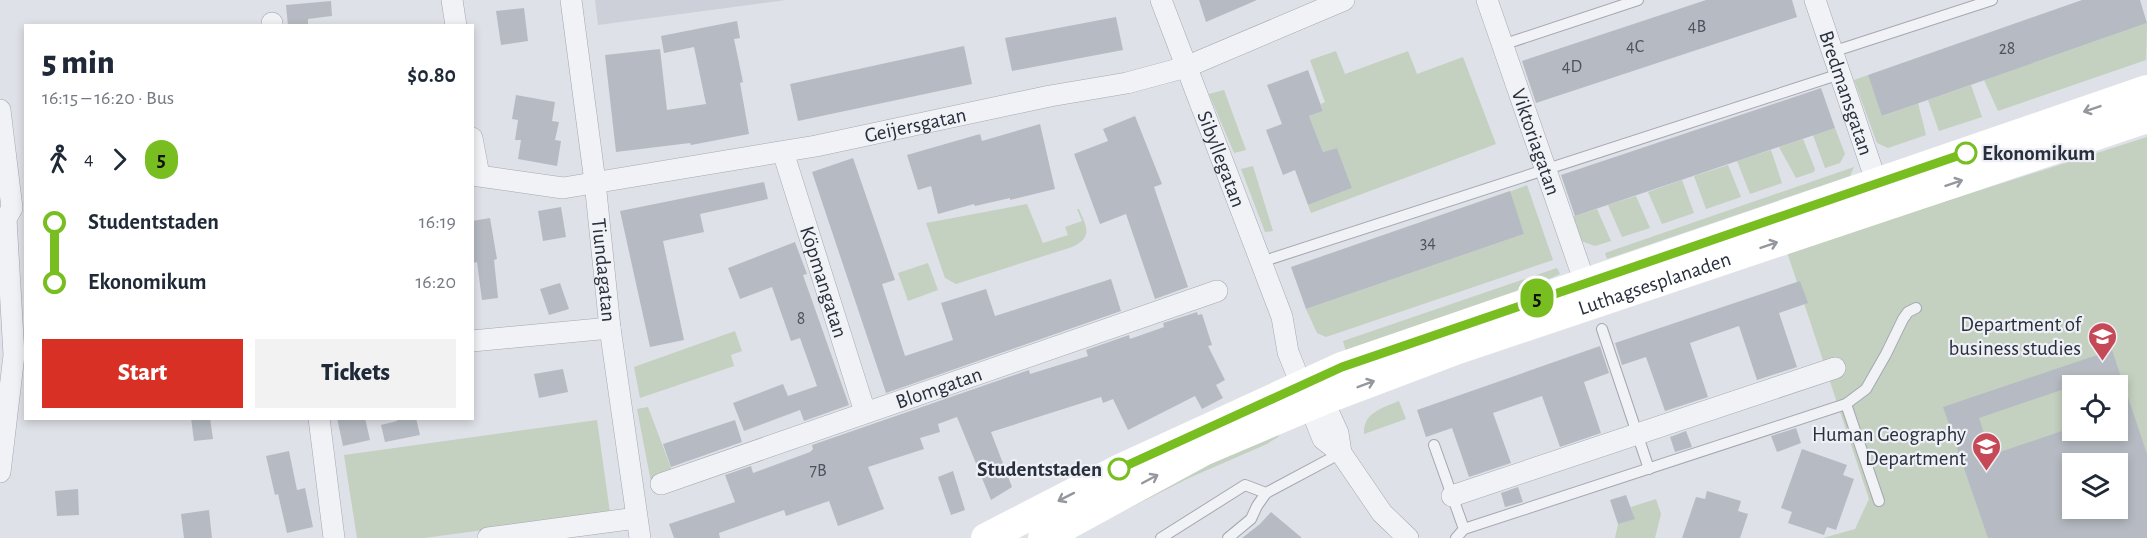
<!DOCTYPE html>
<html lang="en">
<head>
<meta charset="utf-8">
<style>
	:root { --surface:#fff; --page:#f2f2f3; --text:#1f2937; --muted:#747a83; --accent:#d93025 }
	body { margin:0; font-family:"Alegreya Sans",sans-serif; background:var(--page); color:var(--text); height:100vh; display:flex; flex-direction:column; font-size:22px; white-space:nowrap }
	* { box-sizing:border-box; margin:0 }
	p { font-size:20px; color:var(--muted) }
	.icon { flex:none; width:33px; height:33px; fill:none; stroke:currentColor; stroke-width:2; stroke-linecap:round; stroke-linejoin:round }
	.map { position:relative; flex:1; overflow:hidden }
	.drawer { position:absolute; left:24px; top:24px; width:450px; height:396px; display:flex; flex-direction:column; background:var(--surface); border-radius:0px; box-shadow:0 3px 9px #0003 }
	.drawer>* { flex:none }
	.badge { padding:0 12px; border-radius:20px; font-size:21px; line-height:39px }
	.controls { position:absolute; left:2062px; top:375px; display:grid; gap:12px }
	.controls a { display:grid; place-items:center; width:66px; height:66px; border-radius:0px; background:var(--surface); box-shadow:0 3px 9px #0003; font-size:30px }
	.map>.badge { position:absolute; translate:-50% -50%; box-shadow:0 0 0 3px #fff }
	.legs { display:flex; align-items:center; gap:9px; height:66px; padding:0 18px; font-size:20px }
	.legs p { margin-inline-start:auto }
	.head { display:flex; align-items:center; justify-content:space-between; height:102px; padding:0 18px }
	h1 { font-size:33px; font-weight:800; line-height:45px }
	.primary-button { display:flex; gap:12px; margin-top:auto; padding:12px 18px }
	.primary-button a { flex:1; height:69px; border-radius:0px; background:var(--accent); color:#fff; font-size:24px; font-weight:800; line-height:69px; text-align:center }
	.primary-button a+a { background:var(--page); color:var(--text) }
	ul { padding:0 18px; list-style:none }
	li { display:flex; align-items:center; gap:21px; height:60px; font-size:22px }
	li i { display:grid; place-items:center; width:9px; height:100%; margin:0 8px; background:currentColor }
	li i::after { content:''; width:15px; height:15px; margin:-8px; border:4px solid; border-radius:50%; background:var(--surface) }
	li p { margin-inline-start:auto }
	li:first-child i { background:linear-gradient(#0000 50%,currentColor 0) }
	li:last-child i { background:linear-gradient(currentColor 50%,#0000 0) }
	.map>svg:first-child { display:block }
</style>
</head>
<body>
<div class="map">
<svg width="2147" height="538" viewBox="0 0 2147 538">
	<rect width="100%" height="100%" fill="#dee1e7"/>
	<polygon fill="#cdd0d9" points="595,0 786,0 598,25"/>
	<g fill="#c4d0c0" fill-rule="evenodd">
		<polygon points="2147,23 2146,60 1998,111 1984,80"/>
		<polygon points="1336,51 1345,74 1408,51 1417,74 1463,57 1496,144 1311,213 1308,205 1352,188 1337,148 1323,152 1309,116 1323,111 1321,104 1325,102 1310,60"/>
		<polygon points="1868,75 1883,116 1918,103 1926,135 1888,148 1877,143 1854,80"/>
		<polygon points="1971,85 1982,117 1939,131 1928,100"/>
		<polygon points="1224,90 1246,150 1234,153 1209,94"/>
		<polygon points="1835,128 1845,154 1840,163 1825,168 1813,135"/>
		<path d="M2147,137V538H1823L1855,529L1869,499L1787,252ZM2073,386H2118V430H2073ZM2073,464H2118V508H2073Z"/>
		<polygon points="1803,139 1815,169 1814,172 1796,178 1779,147"/>
		<polygon points="1771,150 1782,183 1750,194 1737,161"/>
		<polygon points="1728,165 1741,197 1706,209 1694,176"/>
		<polygon points="1253,166 1273,231 1265,232 1241,169"/>
		<polygon points="1854,167 1850,176 1607,259 1605,253"/>
		<polygon points="1682,180 1694,213 1662,224 1648,192"/>
		<polygon points="1527,185 1553,260 1326,337 1317,333 1306,309 1524,234 1509,192"/>
		<polygon points="1636,196 1650,228 1622,237 1608,205"/>
		<path d="M1027,204L1043,243L1068,235L1065,227L1082,221L1077,209H1079C1086,226 1094,237 1072,247L956,284L945,278L926,223Z"/>
		<polygon points="1597,209 1611,241 1595,246 1581,241 1572,217"/>
		<polygon points="928,263 938,290 908,301 898,273"/>
		<polygon points="1557,268 1560,274 1535,285 1346,351 1343,341"/>
		<polygon points="735,331 742,351 731,355 734,366 640,398 634,367"/>
		<path d="M1399,401L1406,419L1364,434C1363,412 1383,408 1399,401Z"/>
		<polygon points="648,407 674,476 651,482 637,409"/>
		<polygon points="597,420 610,513 424,538 357,538 344,455"/>
		<polygon points="1280,433 1278,437 1267,444 1189,478 1071,538 1181,473"/>
		<polygon points="1656,499 1661,514 1655,538 1615,538 1618,524 1634,518 1631,507"/>
	</g>
	<g fill="#b6bbc3" fill-rule="evenodd">
		<polygon points="1199,0 1257,0 1206,22"/>
		<polygon points="1706,0 1792,0 1797,17 1536,103 1522,61"/>
		<polygon points="2082,0 2140,0 2147,23 1882,116 1868,75"/>
		<polygon points="331,1 332,16 308,19 308,26 288,26 286,5"/>
		<polygon points="524,8 528,41 501,45 496,11"/>
		<polygon points="1116,17 1123,50 1012,71 1005,38"/>
		<polygon points="737,21 740,38 734,39 743,82 740,83 749,134 691,145 690,143 616,152 605,55 660,49 667,110 706,104 694,47 664,53 661,36"/>
		<polygon points="964,46 972,84 798,121 790,84"/>
		<polygon points="1308,70 1323,111 1309,116 1323,152 1337,148 1352,188 1308,205 1295,170 1283,175 1266,130 1282,124 1267,85"/>
		<polygon points="1821,88 1835,128 1575,216 1561,175"/>
		<polygon points="516,95 555,102 552,121 559,122 555,140 561,141 557,166 518,159 521,140 515,140 518,120 512,119"/>
		<polygon points="1135,116 1162,184 1154,187 1188,287 1155,299 1126,214 1100,224 1074,154 1108,141 1103,129"/>
		<polygon points="1040,124 1055,189 1010,200 1010,198 975,206 974,204 938,214 931,186 918,190 907,155 980,134 982,141"/>
		<polygon points="853,158 895,280 882,284 905,356 953,340 941,303 986,289 995,316 1111,279 1121,311 886,393 812,172"/>
		<polygon points="764,182 768,199 700,214 704,232 663,241 684,340 650,347 620,211"/>
		<polygon points="1510,191 1524,234 1306,309 1291,267"/>
		<polygon points="561,207 566,237 543,241 538,211"/>
		<polygon points="490,218 497,259 494,260 498,298 482,300 477,262 474,263 472,253 472,221"/>
		<polygon points="795,242 807,274 803,275 849,405 804,421 800,410 744,431 733,403 783,384 788,396 817,386 800,338 791,341 772,287 740,299 728,268"/>
		<polygon points="1800,281 1808,303 1779,313 1797,367 1757,380 1739,326 1690,343 1708,397 1665,411 1646,357 1622,365 1615,343"/>
		<polygon points="560,283 569,309 549,315 540,289"/>
		<polygon points="1197,312 1198,315 1202,314 1212,345 1208,346 1225,380 1216,385 1223,398 1202,409 1195,396 1128,430 1113,399 1103,403 1101,397 991,432 1012,487 991,500 957,417 938,424 940,432 920,438 924,449 868,467 884,509 838,526 829,501 786,516 784,510 719,533 720,538 674,538 669,524 735,502 725,475 751,466 753,473 810,452 813,449 812,445 1029,370 1030,374 1088,356 1086,350 1129,335 1130,339 1164,327 1163,323"/>
		<polygon points="1600,346 1609,373 1584,382 1601,433 1560,447 1542,396 1493,413 1511,463 1469,477 1452,428 1426,437 1417,410"/>
		<path d="M2112,350L2147,454V538H1988L1943,407ZM2073,386H2118V430H2065L1991,455L1979,418ZM2073,464H2118V508H2073Z"/>
		<polygon points="563,369 568,392 539,398 534,374"/>
		<polygon points="191,418 210,418 213,439 194,441"/>
		<polygon points="337,418 365,418 370,440 343,446"/>
		<polygon points="397,418 416,418 420,435 385,442 381,425 397,421"/>
		<polygon points="735,420 742,442 671,467 663,444"/>
		<polygon points="1796,428 1801,443 1777,452 1771,436"/>
		<polygon points="1686,431 1692,447 1675,452 1670,437"/>
		<polygon points="1802,449 1847,465 1843,475 1854,479 1836,530 1827,527 1824,535 1788,523 1792,512 1781,508"/>
		<polygon points="289,451 297,490 305,488 313,527 287,533 278,494 275,495 266,456"/>
		<polygon points="953,471 965,510 951,515 938,477"/>
		<polygon points="1518,487 1523,502 1505,507 1501,493"/>
		<polygon points="78,489 79,515 57,516 55,491"/>
		<polygon points="1707,491 1741,501 1738,511 1748,514 1740,538 1682,538 1696,497 1705,499"/>
		<polygon points="1626,495 1635,519 1618,524 1610,500"/>
		<polygon points="209,510 212,538 184,538 181,514"/>
		<polygon points="1271,512 1302,538 1242,538 1260,524"/>
	</g>
	<g fill="none" stroke-linecap="round" stroke-linejoin="round">
		<defs>
			<g id="service">
				<polyline points="1502,45 1638,0"/>
				<polyline points="1832,52 1992,0"/>
				<polyline points="1261,262 1840,74"/>
				<polyline points="1602,329 1649,469"/>
				<polyline points="1846,404 1879,501"/>
				<polyline points="1434,445 1464,529"/>
				<polyline points="1161,538 1245,485 1266,493 1341,453"/>
				<polyline points="1228,538 1251,519 1257,506 1266,493"/>
				<polyline points="1456,538 1464,529 1846,404 1866,389 1886,354 1903,319 1908,312 1916,308"/>
			</g>
			<g id="minor">
				<polyline points="452,0 456,26"/>
				<path id="s1" d="M571,0L595,182L610,328L640,538"/>
				<path id="s2" d="M1161,0L1282,317L1288,352L1323,439L1341,453L1382,513L1408,538"/>
				<path id="s3" d="M1487,0L1585,283"/>
				<path id="s4" d="M1815,0L1877,184"/>
				<polyline points="272,23 272,26"/>
				<polyline points="0,110 12,208 6,219 14,355 0,472"/>
				<polyline points="472,138 479,175"/>
				<path id="s5" d="M783,152L865,412"/>
				<path id="s6" d="M472,175L563,188L816,146L1050,96L1127,83L1186,67L1344,0"/>
				<polyline points="472,341 610,328"/>
				<polyline points="1318,389 1338,433 1341,453"/>
				<polyline points="319,418 334,538"/>
				<path id="s7" d="M661,484L1217,291"/>
				<polyline points="1452,496 1835,368"/>
				<polyline points="488,538 636,518"/>
			</g>
		</defs>
		<use href="#service" stroke="#a4a8b1" stroke-width="12"/>
		<use href="#minor" stroke="#a4a8b1" stroke-width="22"/>
		<use href="#service" stroke="#f1f2f6" stroke-width="10"/>
		<use href="#minor" stroke="#f1f2f6" stroke-width="21"/>
		<g stroke="#fff" stroke-width="30">
			<polyline points="986,538 1118,470 1342,367 2147,90"/>
			<path id="s8" d="M1043,538L1203,451L1323,400L1458,349L2147,118"/>
		</g>
	</g>
	<defs><path id="oneway-shaft" d="M-6 0H5M1.5-3L5.5 0L1.5 3" fill="none" stroke-width="1.6" stroke-linecap="round" stroke-linejoin="round" transform="scale(1.5)"/></defs>
	<g stroke="#94979e">
		<use href="#oneway-shaft" transform="translate(2092 109) rotate(161)"/>
		<use href="#oneway-shaft" transform="translate(1954 183) rotate(-19)"/>
		<use href="#oneway-shaft" transform="translate(1769 245) rotate(-19)"/>
		<use href="#oneway-shaft" transform="translate(1366 384) rotate(-21)"/>
		<use href="#oneway-shaft" transform="translate(1150 479) rotate(-28)"/>
		<use href="#oneway-shaft" transform="translate(1066 497) rotate(153)"/>
	</g>
	<g fill="none" stroke-linecap="round" stroke-linejoin="round">
		<defs>
			<polyline id="line-1" points="1119,469 1342,367 1966,153"/>
		</defs>
		<use href="#line-1" stroke="#fff" stroke-width="14"/>
		<use href="#line-1" stroke="#78be20" stroke-width="9"/>
	</g>
	<defs>
		<symbol id="university-pin" viewBox="-11 -11 22 30"><path d="M0 17L-7.5 6A9.5 9.5 0 1 1 7.5 6Z" fill="#c64958" stroke="#eef0f5"/><path d="M0-5L7-2L0 1L-7-2ZM-4 1L0 2.5L4 1V4Q0 6-4 4Z" fill="#fff"/></symbol>
	</defs>
	<g fill-rule="evenodd">
		<use href="#university-pin" x="2086" y="320" width="33" height="45"/>
		<use href="#university-pin" x="1970" y="430" width="33" height="45"/>
	</g>
	<g fill="#fff" stroke="#78be20" stroke-width="3">
		<circle cx="1966" cy="153" r="10"/>
		<circle cx="1119" cy="469" r="10"/>
	</g>
	<g text-anchor="middle" dominant-baseline="central" stroke-width="4.5" stroke-linejoin="round" paint-order="stroke">
		<g font-size="18" fill="#4c525e">
			<text x="1697" y="27">4B</text>
			<text x="1635" y="47">4C</text>
			<text x="2007" y="49">28</text>
			<text x="1572" y="67">4D</text>
			<text x="1428" y="243">34</text>
			<text x="801" y="319">8</text>
			<text x="818" y="471">7B</text>
		</g>
		<g font-size="21" fill="#282f3d" stroke="#eef0f5">
			<text stroke="none"><textPath href="#s4" startOffset="98">Bredmansgatan</textPath></text>
			<text stroke="none"><textPath href="#s6" startOffset="450">Geijersgatan</textPath></text>
			<text stroke="none"><textPath href="#s3" startOffset="150">Viktoriagatan</textPath></text>
			<text stroke="none"><textPath href="#s2" startOffset="170">Sibyllegatan</textPath></text>
			<text stroke="none"><textPath href="#s1" startOffset="272">Tiundagatan</textPath></text>
			<text stroke="none"><textPath href="#s5" startOffset="136">Köpmangatan</textPath></text>
			<text stroke="none"><textPath href="#s8" startOffset="664">Luthagsesplanaden</textPath></text>
			<text stroke="none"><textPath href="#s7" startOffset="294">Blomgatan</textPath></text>
		</g>
		<g font-size="21" font-weight="bold" fill="#282f3d" stroke="#eef0f5" text-anchor="start">
			<text x="1982" y="153">Ekonomikum</text>
			<text x="1102" y="469" text-anchor="end">Studentstaden</text>
		</g>
		<g font-size="21" fill="#282f3d" stroke="#eef0f5" text-anchor="end">
			<text x="2081" y="324">Department of<tspan x="2081" dy="24">business studies</tspan></text>
			<text x="1966" y="434">Human Geography<tspan x="1966" dy="24">Department</tspan></text>
		</g>
	</g>
</svg>
<div class="controls">
<a><svg class="icon" aria-label="locate" viewBox="0 0 24 24"><circle cx="12" cy="12" r="6"/><path d="M12 2v4M12 18v4M2 12h4M18 12h4"/></svg></a>
<a><svg class="icon" aria-label="layers" viewBox="0 0 24 24"><path d="M12 4l9 5-9 5-9-5zM3 14l9 5 9-5"/></svg></a>
</div>
<b class="badge" style="left:1537px;top:298px;background:#78be20;color:#111">5</b>
<section class="drawer">
<div class="head"><div><h1>5 min</h1><p>16:15 – 16:20 · Bus</p></div><b>$0.80</b></div>
<div class="legs"><svg class="icon" aria-label="walk" viewBox="0 0 24 24"><circle cx="13" cy="4" r="2"/><path d="M13 8l-2 6 4 7M11 14l-3 7M7 12l3-4h3l4 4"/></svg>4<svg class="icon" aria-label="forward" viewBox="0 0 24 24"><path d="M9 5l7 7-7 7"/></svg><b class="badge" style="background:#78be20;color:#111">5</b></div>
<ul>
<li><i style="color:#78be20"></i><b>Studentstaden</b><p>16:19</p></li>
<li><i style="color:#78be20"></i><b>Ekonomikum</b><p>16:20</p></li>
</ul>
<div class="primary-button"><a>Start</a><a>Tickets</a></div>
</section>
</div>
</body>
</html>
